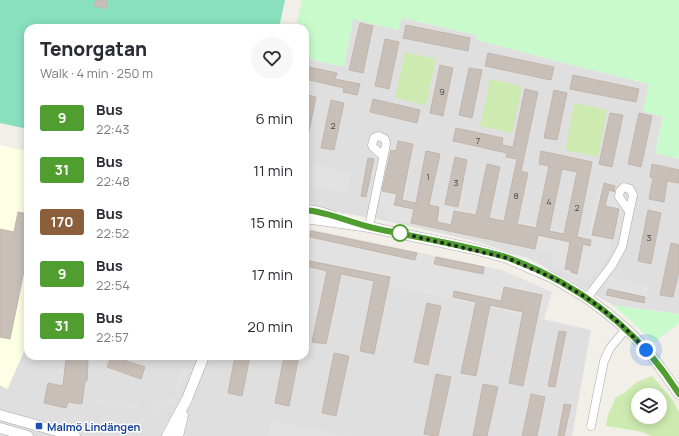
<!DOCTYPE html>
<html lang="en">
<head>
<meta charset="utf-8">
<style>
	:root { --surface:#fff; --page:#f7f7f7; --text:#2b2b33; --muted:#7c7c81 }
	body { margin:0; font-family:Manrope,sans-serif; background:var(--page); color:var(--text); height:100vh; display:flex; flex-direction:column; font-size:15px; white-space:nowrap }
	* { box-sizing:border-box; margin:0 }
	p { font-size:13px; color:var(--muted) }
	.icon { flex:none; width:22px; height:22px; fill:none; stroke:currentColor; stroke-width:2; stroke-linecap:round; stroke-linejoin:round }
	.map { position:relative; flex:1; overflow:hidden }
	.panel { position:absolute; left:24px; top:24px; width:285px; height:336px; display:flex; flex-direction:column; background:var(--surface); border-radius:12px; box-shadow:0 2px 10px #0003 }
	.panel>* { flex:none }
	.badge { padding:0 8px; border-radius:3px; font-size:14px; line-height:26px }
	.fabs { position:absolute; left:631px; top:388px; display:grid; gap:8px }
	.fabs a { display:grid; place-items:center; width:36px; height:36px; border-radius:50%; background:var(--surface); box-shadow:0 2px 10px #0003; font-size:20px }
	.you { position:absolute; width:20px; height:20px; margin:-10px; border:3px solid #fff; border-radius:50%; background:#1a73e8; box-shadow:0 0 0 6px #1a73e833 }
	.map>.badge { position:absolute; translate:-50% -50%; box-shadow:0 0 0 2px #fff }
	.round { display:grid; place-items:center; flex:none; width:42px; height:42px; border-radius:21px; background:var(--page) }
	.summary { display:flex; align-items:center; justify-content:space-between; height:68px; padding:0 16px }
	h1 { font-size:19px; font-weight:800; line-height:30px }
	ul { padding:0; list-style:none }
	li { display:flex; align-items:center; gap:12px; height:52px; padding:0 16px }
	li div { flex:1 }
	li b { display:block; font-size:15px }
	li em { font-style:normal }
	li .badge { min-width:44px; font-weight:700; text-align:center }
	.map>svg:first-child { display:block }
</style>
</head>
<body>
<div class="map">
<svg width="679" height="436" viewBox="0 0 679 436">
	<rect width="100%" height="100%" fill="#f2efe9"/>
	<g fill="#e0dfdf">
		<polygon points="353,18 398,30 402,18 476,35 477,40 564,63 649,84 663,116 655,153 679,159 679,314 613,305 532,260 475,241 382,220 305,206 305,58 344,67"/>
		<polygon points="305,265 591,330 572,436 0,436 0,385 8,389 28,342 28,356 305,356"/>
	</g>
	<polygon fill="#ffffe5" points="0,145 28,151 28,342 7,389 0,385"/>
	<g fill="#cdebb0" fill-rule="evenodd">
		<polygon points="405,52 436,59 426,105 395,98"/>
		<polygon points="490,79 522,86 512,133 480,126"/>
		<polygon points="574,103 607,110 598,157 565,150"/>
		<path d="M652,376L672,399L679,412V436H651L643,432L606,426L608,415L616,397C624,395 630,387 637,382C642,380 647,378 652,376ZM638,395H660V417H638Z"/>
	</g>
	<g fill="#c8facc">
		<polygon points="302,0 679,0 679,159 655,153 663,117 643,111 649,84 564,63 477,40 476,35 402,18 398,30 353,19 344,67 305,58 305,28 296,28"/>
		<polygon points="613,305 679,314 679,323 654,342"/>
	</g>
	<polygon fill="#88e0be" points="0,0 285,0 279,28 28,28 28,129 0,123"/>
	<g fill="#e2e2e2">
		<polygon points="389,144 414,148 405,199 588,236 600,184 618,187 622,207 608,256 589,280 575,278 552,265 552,253 385,218 386,211 379,209"/>
		<polygon points="305,164 350,172 346,193 305,185"/>
		<polygon points="305,228 502,270 552,292 544,319 305,268"/>
		<polygon points="608,276 649,285 645,305 604,297"/>
		<polygon points="182,369 187,371 179,391 174,389"/>
		<polygon points="172,398 174,402 158,412 155,407"/>
		<polygon points="91,399 141,407 140,409 91,401"/>
		<polygon points="271,421 348,436 268,436"/>
	</g>
	<g fill="#c7bfb8" stroke="#c4b6ab" fill-rule="evenodd">
		<polygon points="96,0 107,0 106,9 94,6"/>
		<polygon points="360,23 373,26 363,73 349,70"/>
		<polygon points="406,25 470,38 468,51 403,38"/>
		<polygon points="385,39 399,42 389,89 375,86"/>
		<polygon points="488,53 554,67 551,80 485,66"/>
		<polygon points="440,65 453,68 443,116 430,113"/>
		<polygon points="305,66 337,73 335,79 360,84 357,95 343,92 344,88 305,79"/>
		<polygon points="469,68 482,70 472,118 459,115"/>
		<polygon points="573,75 639,89 636,102 570,89"/>
		<path d="M525,89L538,92L521,171L528,173L517,224L536,228L549,166L539,164L541,151L592,162L577,237L591,240L590,246L583,244L577,274L571,272V270L565,269L570,242L538,235L535,249L411,223L414,209L394,205L397,194L382,191L391,150L396,151L398,141L413,144L402,200L416,203L426,151L440,154L429,205L439,207L437,222L451,225L454,211L476,215L487,164L500,167L489,218L504,221L517,159L506,157L507,153L453,141L456,128L503,138L502,145L513,147ZM562,169L577,172L564,234L549,231Z"/>
		<polygon points="554,90 567,93 557,140 544,138"/>
		<polygon points="305,94 316,97 308,136 305,135"/>
		<polygon points="373,99 420,110 417,123 370,112"/>
		<polygon points="331,100 344,103 334,150 321,148"/>
		<polygon points="610,113 623,115 612,167 599,164"/>
		<polygon points="639,113 652,116 641,167 628,164"/>
		<polygon points="455,157 467,160 458,207 445,204"/>
		<polygon points="368,158 374,159 366,197 361,196"/>
		<polygon points="652,164 679,170 679,183 667,181 664,202 649,199 653,178 650,177"/>
		<polygon points="604,183 615,186 614,192 609,190 605,206 619,209 613,239 592,235"/>
		<polygon points="648,210 661,213 651,264 638,261"/>
		<polygon points="18,212 28,214 28,255 26,265 28,266 28,272 24,271 10,339 0,337 0,229 14,232"/>
		<polygon points="311,231 417,253 415,260 310,237"/>
		<polygon points="671,243 679,245 679,271 673,297 660,295"/>
		<polygon points="436,257 484,267 483,274 434,264"/>
		<polygon points="305,260 390,277 374,354 360,351 374,281 341,274 326,344 312,342 327,271 305,266"/>
		<polygon points="504,287 542,295 523,386 509,383 523,312 490,305 476,376 461,373 476,302 453,297 454,291 501,301"/>
		<polygon points="608,289 645,297 644,303 606,295"/>
		<polygon points="427,303 441,306 428,365 414,362"/>
		<polygon points="559,331 566,332 555,387 548,386"/>
		<polygon points="334,353 349,356 336,416 322,413"/>
		<polygon points="111,356 145,367 141,379 107,367"/>
		<polygon points="235,356 250,356 242,396 228,393"/>
		<polygon points="284,356 299,356 289,406 275,403"/>
		<polygon points="66,358 88,360 87,381 85,381 82,404 68,402 66,408 44,403 48,383 63,386"/>
		<polygon points="436,374 451,377 438,436 434,436 424,434"/>
		<polygon points="483,384 498,387 487,436 473,436"/>
		<polygon points="531,394 545,397 539,426 537,436 522,436"/>
		<polygon points="564,404 571,405 564,436 558,436"/>
	</g>
	<g fill="none" stroke-linecap="round" stroke-linejoin="round">
		<defs>
			<g id="minor">
				<polyline points="369,227 386,144 385,139 379,136 374,138 372,145 373,147 383,156"/>
				<polyline points="587,298 612,265 622,247 633,195 630,189 624,187 620,191 619,197 629,211"/>
				<polyline points="591,426 604,361 610,348 626,329"/>
			</g>
			<g id="tertiary">
				<polyline points="305,210 316,211 333,216"/>
				<polyline points="305,218 369,227 474,249 507,258 553,278 587,298 607,313 626,329 646,349 660,367 679,394"/>
				<polyline points="0,415 75,436"/>
				<polyline points="0,428 28,436"/>
				<polyline points="167,436 187,399 204,356"/>
				<polyline points="178,436 183,415"/>
			</g>
		</defs>
		<use href="#minor" stroke="#a9a9a9" stroke-width="9"/>
		<use href="#tertiary" stroke="#a9a9a9" stroke-width="11"/>
		<use href="#minor" stroke="#fff" stroke-width="8"/>
		<use href="#tertiary" stroke="#fff" stroke-width="10"/>
	</g>
	<g fill="none" stroke-linecap="round" stroke-linejoin="round">
		<defs>
			<path id="line" d="M305,210C329,212 354,224 378,229C421,238 464,245 506,257C517,261 529,266 540,271C598,299 645,340 679,394"/>
		</defs>
		<use href="#line" stroke="#fff" stroke-width="9"/>
		<use href="#line" stroke="#509e2f" stroke-width="6"/>
		<polyline stroke="#222" stroke-width="4" stroke-dasharray="0 7.2" points="400,233 507,258 553,278 587,298 607,313 626,329 646,350"/>
	</g>
	<circle fill="#fff" stroke="#509e2f" stroke-width="2" cx="400" cy="233" r="8"/>
	<rect fill="#1a4fb4" stroke="#fff" stroke-width="1.5" x="35" y="422" width="8" height="8" rx="2"/>
	<g text-anchor="middle" dominant-baseline="central" stroke-width="3" stroke-linejoin="round" paint-order="stroke">
		<g font-size="9" fill="#4b4948">
			<text x="442" y="91">9</text>
			<text x="333" y="125">2</text>
			<text x="478" y="140">7</text>
			<text x="428" y="176">1</text>
			<text x="456" y="182">3</text>
			<text x="516" y="195">8</text>
			<text x="549" y="201">4</text>
			<text x="577" y="207">2</text>
			<text x="649" y="237">3</text>
		</g>
		<g font-size="11" font-weight="bold" fill="#164399" stroke="#fff" text-anchor="start">
			<text x="47" y="426">Malmö Lindängen</text>
		</g>
	</g>
</svg>
<div class="fabs">
<a><svg class="icon" aria-label="layers" viewBox="0 0 24 24"><path d="M12 4l9 5-9 5-9-5zM3 14l9 5 9-5"/></svg></a>
</div>
<div class="you" style="left:646px;top:350px"></div>
<section class="panel">
<div class="summary"><div><h1>Tenorgatan</h1><p>Walk · 4 min · 250 m</p></div><a class="round"><svg class="icon" aria-label="heart" viewBox="0 0 24 24"><path d="M12 20l-8-8c-3-5 5-10 8-4 3-6 11-1 8 4z"/></svg></a></div>
<ul>
<li><span class="badge" style="background:#509e2f;color:#fff">9</span><div><b>Bus</b><p>22:43</p></div><em>6 min</em></li>
<li><span class="badge" style="background:#509e2f;color:#fff">31</span><div><b>Bus</b><p>22:48</p></div><em>11 min</em></li>
<li><span class="badge" style="background:#8b5e3c;color:#fff">170</span><div><b>Bus</b><p>22:52</p></div><em>15 min</em></li>
<li><span class="badge" style="background:#509e2f;color:#fff">9</span><div><b>Bus</b><p>22:54</p></div><em>17 min</em></li>
<li><span class="badge" style="background:#509e2f;color:#fff">31</span><div><b>Bus</b><p>22:57</p></div><em>20 min</em></li>
</ul>
</section>
</div>
</body>
</html>
